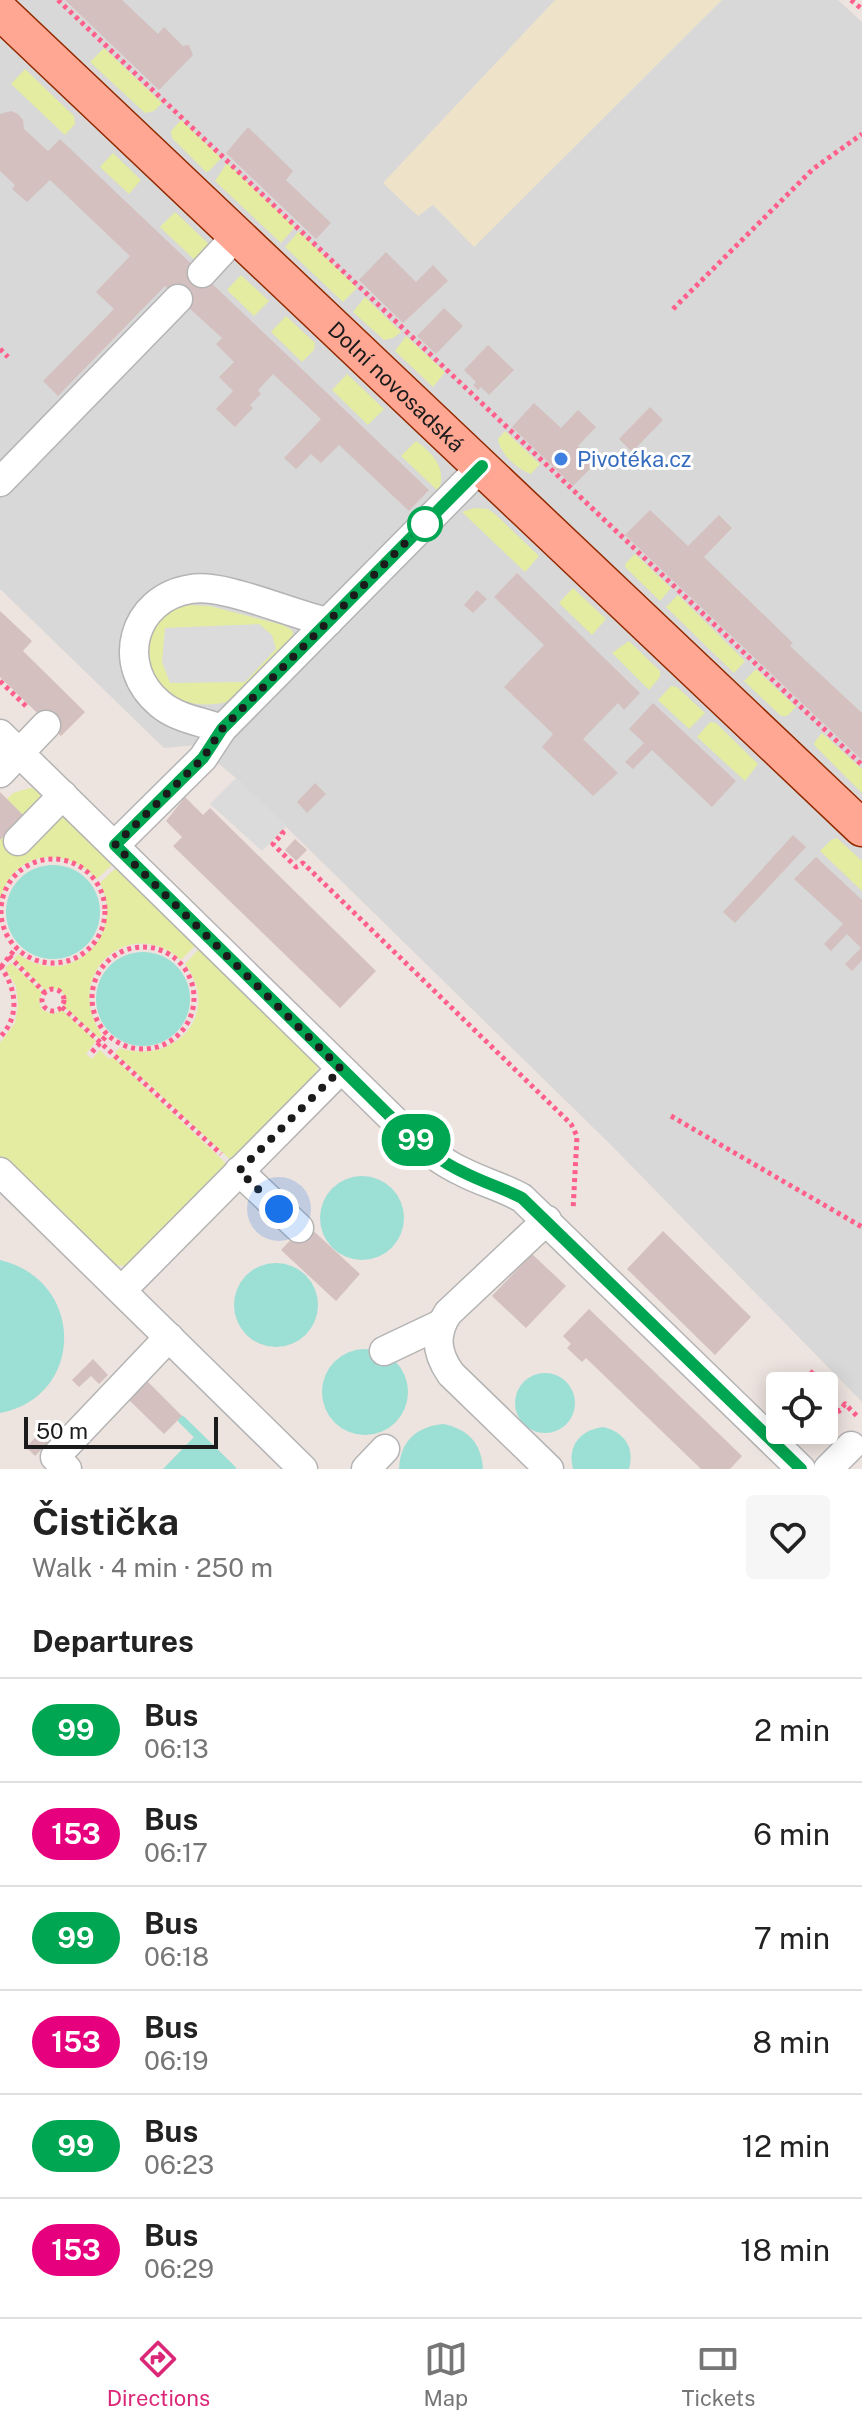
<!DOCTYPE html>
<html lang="en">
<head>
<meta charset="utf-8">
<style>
	:root { --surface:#fff; --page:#f6f6f6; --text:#222; --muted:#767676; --line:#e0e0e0; --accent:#db2777 }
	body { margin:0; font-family:"Public Sans",sans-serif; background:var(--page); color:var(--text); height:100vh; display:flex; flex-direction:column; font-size:30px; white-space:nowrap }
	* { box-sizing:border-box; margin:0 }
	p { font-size:26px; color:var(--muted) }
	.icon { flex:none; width:44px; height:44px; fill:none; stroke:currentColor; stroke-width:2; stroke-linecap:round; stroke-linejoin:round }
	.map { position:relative; height:1469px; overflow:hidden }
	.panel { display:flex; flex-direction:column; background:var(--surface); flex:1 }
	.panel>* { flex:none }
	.badge { padding:0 16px; border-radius:26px; font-size:28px; line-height:52px }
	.controls { position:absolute; left:766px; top:1372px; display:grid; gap:16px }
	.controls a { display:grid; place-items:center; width:72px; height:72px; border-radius:8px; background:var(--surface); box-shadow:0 4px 20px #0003; font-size:40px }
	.scale { position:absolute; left:24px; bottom:20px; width:194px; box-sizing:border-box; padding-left:8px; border:4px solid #1b1b1b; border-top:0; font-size:22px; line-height:28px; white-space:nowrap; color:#1b1b1b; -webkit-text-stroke:6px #fff; paint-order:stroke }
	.you { position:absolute; width:40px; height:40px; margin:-20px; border:6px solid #fff; border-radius:50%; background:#1a73e8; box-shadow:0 0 0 12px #1a73e833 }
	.map>.badge { position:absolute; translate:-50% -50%; box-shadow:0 0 0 4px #fff }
	h2 { padding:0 32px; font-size:30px; line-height:72px }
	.round { display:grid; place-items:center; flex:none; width:84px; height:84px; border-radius:8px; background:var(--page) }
	.head { display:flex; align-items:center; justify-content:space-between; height:136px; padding:0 32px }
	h1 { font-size:38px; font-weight:700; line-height:60px }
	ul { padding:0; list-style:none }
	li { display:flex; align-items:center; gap:24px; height:104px; padding:0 32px; border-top:2px solid var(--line) }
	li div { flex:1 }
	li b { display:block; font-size:30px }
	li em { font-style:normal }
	li .badge { min-width:88px; font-weight:700; text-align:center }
	.menu { display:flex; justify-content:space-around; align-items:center; height:112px; border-top:2px solid var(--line); background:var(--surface); font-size:22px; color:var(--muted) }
	.menu a { display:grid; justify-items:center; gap:4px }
	.menu .on { color:var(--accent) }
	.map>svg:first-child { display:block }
</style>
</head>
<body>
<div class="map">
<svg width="862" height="1469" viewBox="0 0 862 1469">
	<rect width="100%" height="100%" fill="#ede3df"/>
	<polygon fill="#d9d8d8" points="0,0 838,0 862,22 862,1402 611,1145 236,778 196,745 164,748 0,589"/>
	<polygon fill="#eee3c8" points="555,0 722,0 474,247 433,205 418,216 383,183"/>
	<g fill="#e3eca0">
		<polygon points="104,48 162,103 154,111 145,113 90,62"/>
		<polygon points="25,69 74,116 75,124 65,135 11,84"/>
		<polygon points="181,120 221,158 209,171 206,172 172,138 171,131"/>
		<polygon points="113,153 141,180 129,194 100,167"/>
		<polygon points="227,163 295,227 281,243 215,181"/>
		<polygon points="175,212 212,247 201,266 160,227"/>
		<polygon points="299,231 357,288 343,302 285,247"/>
		<polygon points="241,275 269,301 254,316 227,290"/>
		<polygon points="365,297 401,332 393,338 384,340 353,312"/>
		<polygon points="286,316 315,343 314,350 302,362 271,332"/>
		<polygon points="406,336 445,372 433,387 395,351"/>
		<polygon points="347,374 384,409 368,425 332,390"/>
		<path d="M505,431L540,464L531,474C518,470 500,454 498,439Z"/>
		<path d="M416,441C433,453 448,470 438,491L401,456Z"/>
		<polygon points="474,508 488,509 495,514 539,556 525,572 462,512"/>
		<polygon points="635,554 671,588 660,601 625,567 626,563"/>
		<polygon points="573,588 606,619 592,635 559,603"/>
		<polygon points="678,595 745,661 734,673 666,607"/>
		<path d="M191,605L210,606L283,625L292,630L295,640L234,700C142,728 113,617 191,605Z"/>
		<polygon points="629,641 660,671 660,677 649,690 612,653"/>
		<polygon points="756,669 796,707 787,716 781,716 744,681"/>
		<polygon points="671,686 677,687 705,713 689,729 658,700"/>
		<polygon points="710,722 716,723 758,764 745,781 697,737"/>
		<polygon points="822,733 862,769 862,793 815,746 814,743"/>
		<path d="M30,788C55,790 98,842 117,860L97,879C65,844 11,851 0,901V840L24,816L7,799L13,793Z"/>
		<polygon points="837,838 862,861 862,891 820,851 831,840"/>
		<path d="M120,864L200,941L181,960C129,913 61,975 102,1035L99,1038L64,1007L66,999C63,989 55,986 45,990L14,960L18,954C68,991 127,937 100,883Z"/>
		<path d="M199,949L317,1064L318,1074L235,1164L115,1053L119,1048C176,1066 222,1013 185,964Z"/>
		<polygon points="11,963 42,992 39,1002 42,1010 53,1014 62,1010 96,1041 86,1054 92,1059 100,1050 109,1059 113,1057 231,1168 127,1266 107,1264 0,1163 0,1043 15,1023 18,1004 16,986 5,968"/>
	</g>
	<g fill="#dbdbdb">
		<polygon points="259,624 272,635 276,649 245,682 170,683 162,662 165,628"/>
		<polygon points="236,778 287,826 262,851 210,804"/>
	</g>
	<g fill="#9cdfd5">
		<circle cx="53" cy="912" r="47"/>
		<circle cx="143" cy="999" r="47"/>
		<circle cx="362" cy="1218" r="42"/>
		<path d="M0,1260C85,1280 86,1396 0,1413Z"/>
		<circle cx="276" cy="1305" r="42"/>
		<circle cx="365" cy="1392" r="43"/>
		<circle cx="545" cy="1403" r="30"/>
		<path d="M444,1424C469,1430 481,1443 483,1469H399C400,1441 417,1426 444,1424Z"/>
		<path d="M603,1427C624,1432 635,1447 629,1469H573C567,1446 580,1430 603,1427Z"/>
		<polygon points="194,1437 227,1469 163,1469"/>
	</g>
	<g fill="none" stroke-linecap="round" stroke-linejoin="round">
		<polyline stroke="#9cdfd5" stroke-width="8" points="182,1420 232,1469"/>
	</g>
	<g fill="#d4c0bf">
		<polygon points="65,0 122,0 158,34 164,27 183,46 189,45 193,55 159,90"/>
		<polygon points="11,111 18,114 23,120 24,129 48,151 60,139 429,490 409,511 339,445 321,463 311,454 296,469 284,458 321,419 273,374 258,390 261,394 250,405 253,408 235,427 216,409 233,391 219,377 234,362 216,344 222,338 165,286 58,396 43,381 114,309 96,292 130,256 50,180 27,202 12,189 15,185 0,171 0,114"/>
		<polygon points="248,127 293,171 286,180 331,223 316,239 226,153"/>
		<polygon points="386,252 416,282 433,265 448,281 403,323 359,280"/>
		<polygon points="444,308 463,326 436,354 417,336"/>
		<polygon points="488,345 514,370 489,395 481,387 478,390 473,385 476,382 464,370"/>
		<polygon points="534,403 561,428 578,410 596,427 578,446 596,463 573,486 512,427"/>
		<polygon points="650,407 663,420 632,452 619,439"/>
		<polygon points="650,510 688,546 719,515 732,528 704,557 793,643 790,646 862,713 862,760 625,535"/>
		<polygon points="517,573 640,693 624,710 618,703 583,739 618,773 593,796 542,747 553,734 504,687 544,645 494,597"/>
		<polygon points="477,590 487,599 473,613 464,605"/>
		<polygon points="0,611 32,641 23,651 85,712 61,736 0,677"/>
		<polygon points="653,703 736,781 712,807 652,750 633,769 625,762 644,743 629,729"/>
		<polygon points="315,783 326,794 307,813 297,802"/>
		<polygon points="0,792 24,816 0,840"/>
		<polygon points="185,797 203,815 210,808 376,971 340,1008 173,846 182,837 166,821"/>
		<polygon points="793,835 806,847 735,923 723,912"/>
		<polygon points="295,839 307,850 296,861 285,850"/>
		<polygon points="816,857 862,900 862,960 852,971 845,964 861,948 847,934 831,951 824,944 843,924 794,879"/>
		<polygon points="306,1224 360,1274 336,1301 281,1250"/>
		<polygon points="663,1231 751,1317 715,1355 627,1269"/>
		<polygon points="532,1254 566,1286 526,1328 492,1296"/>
		<polygon points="589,1309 742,1456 730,1469 701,1469 586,1358 582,1362 567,1348 571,1344 563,1336"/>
		<polygon points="93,1359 108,1375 99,1384 91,1376 79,1387 72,1380"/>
		<polygon points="147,1381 182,1416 164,1434 129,1400"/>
		<polygon points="39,1434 48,1443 35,1456 26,1447"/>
	</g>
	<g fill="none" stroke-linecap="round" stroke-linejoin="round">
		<defs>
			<g id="minor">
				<polyline points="202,273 237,235"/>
				<polyline points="0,482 178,299"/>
				<path d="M222,729C201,721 178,719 160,704C114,666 132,598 191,589C224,583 292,615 328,622"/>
				<path d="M0,734L405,1131C423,1147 441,1162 463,1172C482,1182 503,1187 522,1198L801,1469"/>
				<polyline points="0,773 46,725"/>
				<polyline points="18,841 63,795"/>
				<polyline points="115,845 203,758 222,729 482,466"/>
				<polyline points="239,1171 299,1228"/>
				<polyline points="0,1172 303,1469"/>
				<path d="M547,1220L448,1313C434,1334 436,1353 451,1374L549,1469"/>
				<polyline points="122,1290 341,1069"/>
				<polyline points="384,1351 441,1324"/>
				<polyline points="67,1469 55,1457 169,1337"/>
				<polyline points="366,1469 385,1449"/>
				<polyline points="828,1469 851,1446"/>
			</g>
			<g id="major">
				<path id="s1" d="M0,11L862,828"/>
			</g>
		</defs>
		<use href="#minor" stroke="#b4b4b4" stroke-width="31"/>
		<use href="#major" stroke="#922a00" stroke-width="39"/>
		<g stroke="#ff5f8b" stroke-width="5" stroke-dasharray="4 4" stroke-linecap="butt">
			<polyline points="58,0 862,765"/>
			<polyline points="851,0 862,9"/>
			<polyline points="673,309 813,169 862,134"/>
			<polyline points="0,349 8,357"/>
			<polyline points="0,681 28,708"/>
			<polyline points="281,831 283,833 273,844 296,867 303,863 571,1124 577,1136 573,1210"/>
			<circle cx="53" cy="911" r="52"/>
			<circle cx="143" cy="998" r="51"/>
			<polyline points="9,956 45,993"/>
			<path d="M0,966C16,987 21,1016 0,1037"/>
			<polyline points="1,967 16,948"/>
			<circle cx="53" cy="1000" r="11"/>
			<polyline points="62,1007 221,1154"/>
			<polyline points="92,1052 107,1035"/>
			<polyline points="671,1116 862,1227"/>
			<polyline points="810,1371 832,1392 824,1401"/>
			<polyline points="825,1399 839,1411 845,1404 859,1418"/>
		</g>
		<use href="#minor" stroke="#fff" stroke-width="28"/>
		<use href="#major" stroke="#ffa793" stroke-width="36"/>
	</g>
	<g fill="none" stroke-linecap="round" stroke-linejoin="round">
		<defs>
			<path id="line" d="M482,466L222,729L203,758L115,845L405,1131C423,1147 441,1162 463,1172C482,1182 503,1188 522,1198L801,1469"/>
		</defs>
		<use href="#line" stroke="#fff" stroke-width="18"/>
		<use href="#line" stroke="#00a651" stroke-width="12"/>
		<polyline stroke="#1b1b1b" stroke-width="8" stroke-dasharray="0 14.4" points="279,1209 239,1171 341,1069 115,845 203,758 222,729 429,519 425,524"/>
	</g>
	<circle fill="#3f7fe0" stroke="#fff" stroke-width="3" cx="561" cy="459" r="8"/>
	<circle fill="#fff" stroke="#00a651" stroke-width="4" cx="425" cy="524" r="16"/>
	<g text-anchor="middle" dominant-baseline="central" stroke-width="6" stroke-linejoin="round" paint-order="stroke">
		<g font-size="22" fill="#1b1b1b" stroke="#fff">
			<text stroke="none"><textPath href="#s1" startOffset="546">Dolní novosadská</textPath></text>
		</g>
		<g font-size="22" fill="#366cbe" stroke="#fff" text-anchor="start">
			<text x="577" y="459">Pivotéka.cz</text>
		</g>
	</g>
</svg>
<div class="controls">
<a><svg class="icon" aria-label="locate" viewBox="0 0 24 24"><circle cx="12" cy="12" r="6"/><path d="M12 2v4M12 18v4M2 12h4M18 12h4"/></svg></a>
</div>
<div class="scale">50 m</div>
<div class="you" style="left:279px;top:1209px"></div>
<b class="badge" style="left:416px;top:1140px;background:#00a651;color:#fff">99</b>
</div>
<section class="panel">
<div class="head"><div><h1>Čistička</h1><p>Walk · 4 min · 250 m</p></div><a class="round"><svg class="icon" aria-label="heart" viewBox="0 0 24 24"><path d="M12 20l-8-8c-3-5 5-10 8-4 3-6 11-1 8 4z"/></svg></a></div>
<h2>Departures</h2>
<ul>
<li><span class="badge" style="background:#00a651;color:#fff">99</span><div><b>Bus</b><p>06:13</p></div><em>2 min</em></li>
<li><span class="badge" style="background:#e6007e;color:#fff">153</span><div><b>Bus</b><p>06:17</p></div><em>6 min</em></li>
<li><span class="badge" style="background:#00a651;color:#fff">99</span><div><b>Bus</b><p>06:18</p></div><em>7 min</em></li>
<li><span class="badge" style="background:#e6007e;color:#fff">153</span><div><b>Bus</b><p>06:19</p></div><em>8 min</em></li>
<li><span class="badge" style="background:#00a651;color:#fff">99</span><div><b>Bus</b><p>06:23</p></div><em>12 min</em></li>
<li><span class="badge" style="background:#e6007e;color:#fff">153</span><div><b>Bus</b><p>06:29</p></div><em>18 min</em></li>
</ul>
</section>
<nav class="menu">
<a class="on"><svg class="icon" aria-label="directions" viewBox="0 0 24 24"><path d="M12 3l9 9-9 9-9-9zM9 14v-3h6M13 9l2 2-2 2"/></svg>Directions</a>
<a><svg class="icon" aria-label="map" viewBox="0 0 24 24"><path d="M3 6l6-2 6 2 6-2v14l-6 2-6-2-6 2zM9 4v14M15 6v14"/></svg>Map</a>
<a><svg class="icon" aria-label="tickets" viewBox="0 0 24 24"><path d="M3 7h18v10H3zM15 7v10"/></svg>Tickets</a>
</nav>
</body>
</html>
